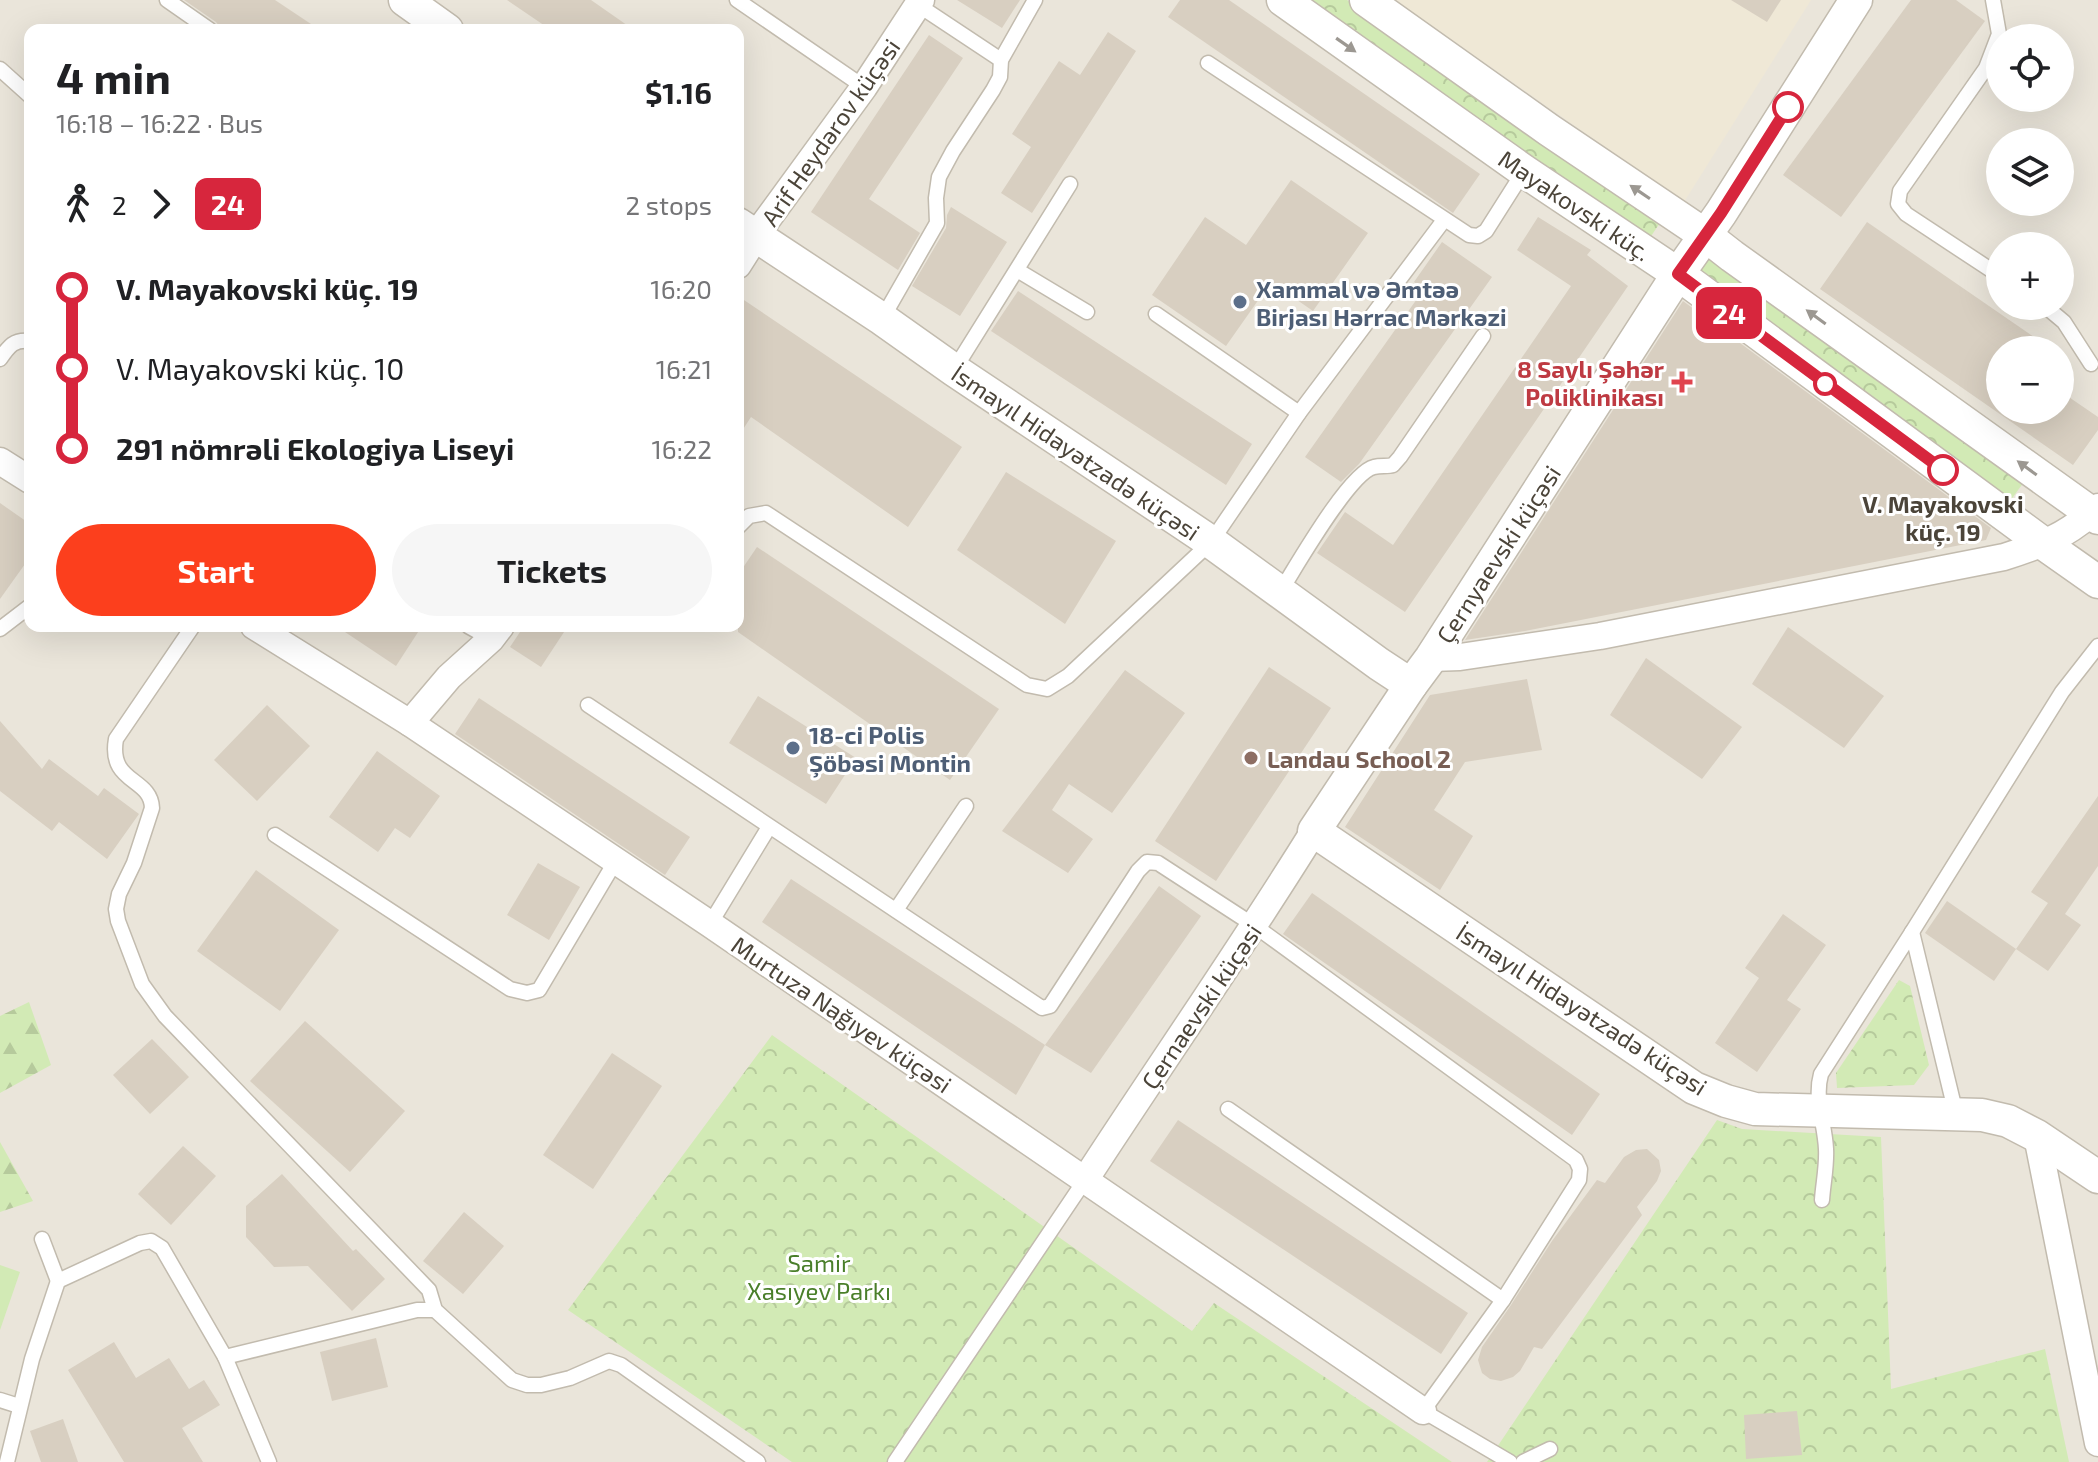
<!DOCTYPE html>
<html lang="en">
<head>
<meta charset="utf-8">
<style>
	:root { --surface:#fff; --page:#f6f6f6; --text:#202124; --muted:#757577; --accent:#fc3f1d }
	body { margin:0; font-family:"Exo 2",sans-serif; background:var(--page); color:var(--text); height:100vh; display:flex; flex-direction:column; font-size:30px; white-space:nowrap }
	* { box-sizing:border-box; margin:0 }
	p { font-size:26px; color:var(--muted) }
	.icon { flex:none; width:44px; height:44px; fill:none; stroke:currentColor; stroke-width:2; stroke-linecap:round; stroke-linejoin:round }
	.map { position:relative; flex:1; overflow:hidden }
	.side { position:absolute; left:24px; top:24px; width:720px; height:608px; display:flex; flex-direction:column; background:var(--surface); border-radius:16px; box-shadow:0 8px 32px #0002 }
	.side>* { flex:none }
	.badge { padding:0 16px; border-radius:12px; font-size:28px; line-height:52px }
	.fabs { position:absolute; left:1986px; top:24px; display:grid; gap:16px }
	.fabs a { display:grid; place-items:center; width:88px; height:88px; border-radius:50%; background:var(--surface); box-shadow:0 8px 32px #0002; font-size:40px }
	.map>.badge { position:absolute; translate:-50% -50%; box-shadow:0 0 0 4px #fff }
	.legs { display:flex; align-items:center; gap:12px; height:88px; padding:0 32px; font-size:26px }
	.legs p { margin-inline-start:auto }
	.headline { display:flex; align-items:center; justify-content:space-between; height:136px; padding:0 32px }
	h1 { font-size:44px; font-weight:700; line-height:60px }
	.primary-button { display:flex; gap:16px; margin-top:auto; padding:16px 32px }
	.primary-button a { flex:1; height:92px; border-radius:48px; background:var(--accent); color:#fff; font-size:32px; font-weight:700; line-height:92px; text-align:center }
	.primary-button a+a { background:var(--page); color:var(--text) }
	ul { padding:0 32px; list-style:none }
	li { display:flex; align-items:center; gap:28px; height:80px; font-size:30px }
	li i { display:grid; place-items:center; width:12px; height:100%; margin:0 10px; background:currentColor }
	li i::after { content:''; width:20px; height:20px; margin:-10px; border:6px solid; border-radius:50%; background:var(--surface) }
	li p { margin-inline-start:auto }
	li:first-child i { background:linear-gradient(#0000 50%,currentColor 0) }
	li:last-child i { background:linear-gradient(currentColor 50%,#0000 0) }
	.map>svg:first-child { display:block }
</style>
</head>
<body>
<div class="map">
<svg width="2098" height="1462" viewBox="0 0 2098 1462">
	<defs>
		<pattern id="forest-firs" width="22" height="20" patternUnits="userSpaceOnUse" patternTransform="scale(2)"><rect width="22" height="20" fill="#d2eab5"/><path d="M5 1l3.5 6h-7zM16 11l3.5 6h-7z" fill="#b6ca9c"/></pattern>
		<pattern id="park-crowns" width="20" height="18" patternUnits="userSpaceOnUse" patternTransform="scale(2)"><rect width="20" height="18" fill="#d2eab5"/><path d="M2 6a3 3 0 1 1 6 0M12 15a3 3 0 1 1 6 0" fill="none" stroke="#b6ca9c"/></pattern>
	</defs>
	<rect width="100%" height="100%" fill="#f6f3ec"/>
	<path fill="#eae5da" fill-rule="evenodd" d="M0,0H2098V1462H0ZM30,30H738V626H30ZM2000,38H2060V98H2000ZM2000,142H2060V202H2000ZM2000,246H2060V306H2000ZM2000,350H2060V410H2000Z"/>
	<polygon fill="#efe8d6" points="1395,0 1811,0 1684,202"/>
	<g fill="url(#forest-firs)">
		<polygon points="29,1002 51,1065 0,1093 0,1016"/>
		<polygon points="0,1142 33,1201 0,1212"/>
	</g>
	<g fill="url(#park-crowns)">
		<polygon points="1304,0 1347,0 1660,223 1647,242"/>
		<polygon points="1705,251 2024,482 2010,501 1691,270"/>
		<polygon points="1899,980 1910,986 1929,1065 1914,1085 1837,1088 1836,1073"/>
		<polygon points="772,1035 1192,1331 1214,1303 1452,1462 792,1462 568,1310"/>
		<polygon points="1717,1120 1742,1129 1881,1137 1891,1389 2045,1349 2069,1462 1487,1462"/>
	</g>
	<polygon fill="#d2eab5" points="0,1265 20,1272 0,1330"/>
	<g fill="#d8cfc1">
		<polygon points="184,0 275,0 320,30 222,30 216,22"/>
		<polygon points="507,0 591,0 634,30 551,30"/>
		<polygon points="957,0 1020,0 1002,28"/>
		<polygon points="1180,0 1229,0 1480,174 1453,213 1168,17"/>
		<polygon points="1731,0 1781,0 1767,22"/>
		<polygon points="1911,0 1956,0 1985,21 1841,217 1783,175"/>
		<polygon points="1108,32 1136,51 1032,213 1001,193 1031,147 1012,134 1059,61 1080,75"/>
		<polygon points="929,35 963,58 869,199 920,233 898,270 811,212"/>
		<polygon points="1291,180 1368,233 1313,311 1271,282 1226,346 1152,295 1205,217 1246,245"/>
		<polygon points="951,207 1007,242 960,316 912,286 946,228 947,215"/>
		<polygon points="1538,217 1591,250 1587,255 1628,286 1405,612 1317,553 1345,512 1393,545 1571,286 1517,250"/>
		<polygon points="1867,222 2053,350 2000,350 2000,410 2060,410 2060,391 2098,417 2098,430 2073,465 1820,289"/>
		<polygon points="1442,242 1492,277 1359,464 1341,482 1305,457 1424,289 1414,282"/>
		<polygon points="1018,291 1252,444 1226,485 991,331"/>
		<polygon points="738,296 962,447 908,527 751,417 738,437"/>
		<polygon points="1683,301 1991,528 1986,540 1525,631 1465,640"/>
		<polygon points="1006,472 1116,541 1065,624 957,550"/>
		<polygon points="0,503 30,524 30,557 0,599"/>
		<polygon points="757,547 999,709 950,780 738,632 738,575"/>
		<polygon points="336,626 422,626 396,666"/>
		<polygon points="524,626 568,626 541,667 510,647"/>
		<polygon points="1788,627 1884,696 1844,748 1752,684"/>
		<polygon points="1646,658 1742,727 1702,779 1610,715"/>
		<polygon points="1269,667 1331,708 1216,881 1155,841"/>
		<polygon points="1125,670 1185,713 1112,813 1069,784 1052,810 1093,839 1068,873 1002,831"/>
		<polygon points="1527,679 1542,750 1465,762 1434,810 1473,836 1440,890 1345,827 1430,695"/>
		<polygon points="758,696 856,758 826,804 729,743"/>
		<polygon points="479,698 690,837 665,875 455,734"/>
		<polygon points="267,705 310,746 257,801 214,760"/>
		<polygon points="0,721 42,769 49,759 98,796 104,788 139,814 107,859 59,822 52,831 0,791"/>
		<polygon points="377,751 440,796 410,838 395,828 378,852 329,817"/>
		<polygon points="2098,796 2098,866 2065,914 2081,925 2048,971 2016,949 1994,981 1925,933 1947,901 2016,949 2048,903 2031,892"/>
		<polygon points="538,863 580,887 549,940 507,915"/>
		<polygon points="256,870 339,930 280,1011 197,951"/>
		<polygon points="791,879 1045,1045 1016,1095 762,922"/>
		<polygon points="1159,886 1201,916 1091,1073 1045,1045"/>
		<polygon points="1312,893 1600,1094 1572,1135 1283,934"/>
		<polygon points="1783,914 1826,945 1787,1000 1801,1009 1757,1072 1715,1043 1759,978 1745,968"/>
		<polygon points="305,1021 405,1111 350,1172 250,1081"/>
		<polygon points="152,1039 189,1077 150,1114 113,1075"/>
		<polygon points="612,1053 662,1086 593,1189 543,1155"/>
		<polygon points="1178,1120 1468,1313 1441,1354 1150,1161"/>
		<polygon points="183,1146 216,1176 171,1225 138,1194"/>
		<polygon points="1647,1149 1659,1160 1661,1171 1657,1181 1637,1207 1642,1215 1542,1349 1534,1347 1520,1371 1513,1377 1501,1381 1490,1379 1482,1373 1478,1360 1482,1347 1511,1305 1552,1241 1597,1180 1605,1183 1624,1157 1636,1150"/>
		<polygon points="282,1174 353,1251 356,1249 385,1279 352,1311 308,1266 274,1267 246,1237 246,1206"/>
		<polygon points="464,1212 504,1246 463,1294 423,1261"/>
		<polygon points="376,1338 388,1387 332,1401 320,1352"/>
		<polygon points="114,1342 136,1378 169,1358 189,1389 204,1380 220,1405 182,1428 203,1462 124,1462 68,1370"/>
		<polygon points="1797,1411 1802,1455 1746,1459 1744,1415"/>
		<polygon points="63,1419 78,1462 41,1462 30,1431"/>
	</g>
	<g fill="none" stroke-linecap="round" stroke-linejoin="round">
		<defs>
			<g id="service">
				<polyline points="167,0 210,30"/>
				<polyline points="737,0 864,87"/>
				<polyline points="1993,0 1999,34 1986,68 1900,191 1898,204 1906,214 2000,276"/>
				<polyline points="918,5 1001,60"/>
				<polyline points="1208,63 1469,235 1478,236 1486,231 1524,171"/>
				<polyline points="0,69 30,96"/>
				<polyline points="1017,270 1087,312"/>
				<polyline points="2045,306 2064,322 2091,364"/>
				<polyline points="1156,314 1299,413"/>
				<polyline points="882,319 937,223 936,198 939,177 953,151 993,90 1000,77 1001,60 1035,0"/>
				<path d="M0,359C9,346 14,339 30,341"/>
				<polyline points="954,370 1070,184"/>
				<polyline points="738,527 749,516 766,513 1027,685 1047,689 1068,676 1211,542 1299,413 1444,220"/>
				<path d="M1280,592C1296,567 1349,473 1374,467C1381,465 1387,467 1393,465L1400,457L1483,336"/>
				<path d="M193,626L116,739C108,784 151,777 152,808L134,863L119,894L116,909L118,921L142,984L165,1016L429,1290L435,1310L512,1380L527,1385H541L570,1378L609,1361L621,1365L758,1462"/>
				<polyline points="468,626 491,639"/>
				<polyline points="0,629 30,606"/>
				<polyline points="588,705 1042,1008 1050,1006 1138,871 1147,862 1158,863 1255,926 1576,1160 1580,1169 1579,1180 1503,1300 1423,1411 1510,1462"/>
				<polyline points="275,835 510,989 527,993 539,990 615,862"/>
				<polyline points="896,910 966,806"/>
				<polyline points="710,924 769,827"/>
				<polyline points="1912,932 1956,1114"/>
				<polyline points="1228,1109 1503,1300"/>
				<path d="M1822,1200C1823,1184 1827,1166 1826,1149C1825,1124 1814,1099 1821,1074L1912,932L2062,692L2098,646"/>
				<polyline points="42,1239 58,1281"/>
				<polyline points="225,1357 269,1462"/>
				<polyline points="0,1400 19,1406"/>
				<polyline points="7,1462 32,1359 58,1281 140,1243 151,1241 162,1248 225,1357 417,1310 435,1310"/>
				<polyline points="895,1462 1085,1180"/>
				<polyline points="1523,1462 1550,1449"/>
			</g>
			<g id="minor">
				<polyline points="738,265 764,224 864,87 921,0"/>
				<polyline points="0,461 30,480"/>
				<polyline points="254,626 410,723 710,924 1423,1411"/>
				<path d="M1431,658L1460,657L1600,636L2004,557C2044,544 2067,536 2098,507"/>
				<polyline points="410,723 449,677 491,639 501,626"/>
				<polyline points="2037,1136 2098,1443"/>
				<path d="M1085,1180C1161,1063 1241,949 1314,831"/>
			</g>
			<g id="tertiary">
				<polyline points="405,0 447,30"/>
				<polyline points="1283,0 1524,171 1678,274 2044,544 2098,582"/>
				<polyline points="1366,0 1549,130 1705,235 1732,256 2098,518"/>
				<polyline points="1856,0 1721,213 1678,274 1431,658 1411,685 1314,831 1694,1088 1726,1101 1755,1109 1982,1115 2008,1121 2037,1136 2098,1177"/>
				<polyline points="738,224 882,319 954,370 1211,542 1379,664 1411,685"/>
			</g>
		</defs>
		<use href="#service" stroke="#c2bbae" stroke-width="17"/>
		<use href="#minor" stroke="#c2bbae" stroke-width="29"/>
		<use href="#tertiary" stroke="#c2bbae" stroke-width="35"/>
		<use href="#service" stroke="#fff" stroke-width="14"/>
		<use href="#minor" stroke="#fff" stroke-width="26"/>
		<use href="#tertiary" stroke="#fff" stroke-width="32"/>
	</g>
	<defs><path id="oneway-solid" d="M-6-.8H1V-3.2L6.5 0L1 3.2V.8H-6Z" transform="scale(2)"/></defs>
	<g fill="#9c9892">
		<use href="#oneway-solid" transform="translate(1346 45) rotate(35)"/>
		<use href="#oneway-solid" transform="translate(1640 192) rotate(-146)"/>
		<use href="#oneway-solid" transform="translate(1816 317) rotate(-144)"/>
		<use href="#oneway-solid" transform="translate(2027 468) rotate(-144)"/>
	</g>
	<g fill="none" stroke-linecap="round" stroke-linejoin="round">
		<defs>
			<polyline id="line-1" points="1788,107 1721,213 1678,274 1943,470"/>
		</defs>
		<use href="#line-1" stroke="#fff" stroke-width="18"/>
		<use href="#line-1" stroke="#d7263d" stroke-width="12"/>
	</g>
	<g fill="#fff" stroke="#d7263d" stroke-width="4">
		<circle cx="1788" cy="107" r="14"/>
		<circle cx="1825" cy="384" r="10"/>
		<circle cx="1943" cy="470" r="14"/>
	</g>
	<g fill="#5c6f8a" stroke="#fff" stroke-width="3">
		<circle cx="1240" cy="302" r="8"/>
		<circle cx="793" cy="748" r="8"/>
	</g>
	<path fill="#e0444e" stroke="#fff" stroke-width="3" d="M1678 370h8v8h8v8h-8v8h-8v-8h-8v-8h8z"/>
	<circle fill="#8d6e63" stroke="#fff" stroke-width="3" cx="1251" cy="758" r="8"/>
	<g text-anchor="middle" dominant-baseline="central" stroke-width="6" stroke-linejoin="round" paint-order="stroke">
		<g font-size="24" fill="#4b4439" stroke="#fff">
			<text transform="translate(830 132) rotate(-55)">Arif Heydərov küçəsi</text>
			<text transform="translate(1575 205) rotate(34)">Mayakovski küç.</text>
			<text transform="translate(1076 452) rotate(34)">İsmayıl Hidayətzadə küçəsi</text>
			<text transform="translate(1498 554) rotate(-57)">Çernyaevski küçəsi</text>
			<text transform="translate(1201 1006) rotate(-56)">Çernaevski küçəsi</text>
			<text transform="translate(1582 1009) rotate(33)">İsmayıl Hidayətzadə küçəsi</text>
			<text transform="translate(842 1014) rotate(34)">Murtuza Nağıyev küçəsi</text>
		</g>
		<g font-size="24" font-weight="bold" fill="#4e5e75" stroke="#fff" text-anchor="start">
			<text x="1256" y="288">Xammal və Əmtəə<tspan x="1256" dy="28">Birjası Hərrac Mərkəzi</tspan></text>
			<text x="809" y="734">18-ci Polis<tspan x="809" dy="28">Şöbəsi Montin</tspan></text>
		</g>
		<g font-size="24" font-weight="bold" fill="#be3a42" stroke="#fff" text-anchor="end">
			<text x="1664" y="368">8 Saylı Şəhər<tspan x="1664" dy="28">Poliklinikası</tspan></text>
		</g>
		<g font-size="24" font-weight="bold" fill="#4b4439" stroke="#fff">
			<text x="1943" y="503">V. Mayakovski<tspan x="1943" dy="28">küç. 19</tspan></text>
		</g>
		<g font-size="24" font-weight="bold" fill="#785e54" stroke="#fff" text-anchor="start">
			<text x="1267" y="758">Landau School 2</text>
		</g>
		<g font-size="24" fill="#4a7f2a" stroke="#fff">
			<text x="819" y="1262">Samir<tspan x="819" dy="28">Xasıyev Parkı</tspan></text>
		</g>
	</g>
</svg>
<div class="fabs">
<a><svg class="icon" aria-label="locate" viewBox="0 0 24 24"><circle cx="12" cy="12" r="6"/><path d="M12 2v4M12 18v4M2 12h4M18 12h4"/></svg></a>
<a><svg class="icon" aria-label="layers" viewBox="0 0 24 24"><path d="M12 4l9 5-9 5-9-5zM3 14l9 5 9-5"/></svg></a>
<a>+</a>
<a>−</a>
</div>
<b class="badge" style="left:1729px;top:313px;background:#d7263d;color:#fff">24</b>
<section class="side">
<div class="headline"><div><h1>4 min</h1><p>16:18 – 16:22 · Bus</p></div><b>$1.16</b></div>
<div class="legs"><svg class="icon" aria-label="walk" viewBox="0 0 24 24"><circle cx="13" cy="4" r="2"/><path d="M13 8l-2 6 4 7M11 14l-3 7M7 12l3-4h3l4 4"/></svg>2<svg class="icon" aria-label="forward" viewBox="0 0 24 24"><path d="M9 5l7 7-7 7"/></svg><b class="badge" style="background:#d7263d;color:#fff">24</b><p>2 stops</p></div>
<ul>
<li><i style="color:#d7263d"></i><b>V. Mayakovski küç. 19</b><p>16:20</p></li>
<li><i style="color:#d7263d"></i><span>V. Mayakovski küç. 10</span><p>16:21</p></li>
<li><i style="color:#d7263d"></i><b>291 nömrəli Ekologiya Liseyi</b><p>16:22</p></li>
</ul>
<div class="primary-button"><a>Start</a><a>Tickets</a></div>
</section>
</div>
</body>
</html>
